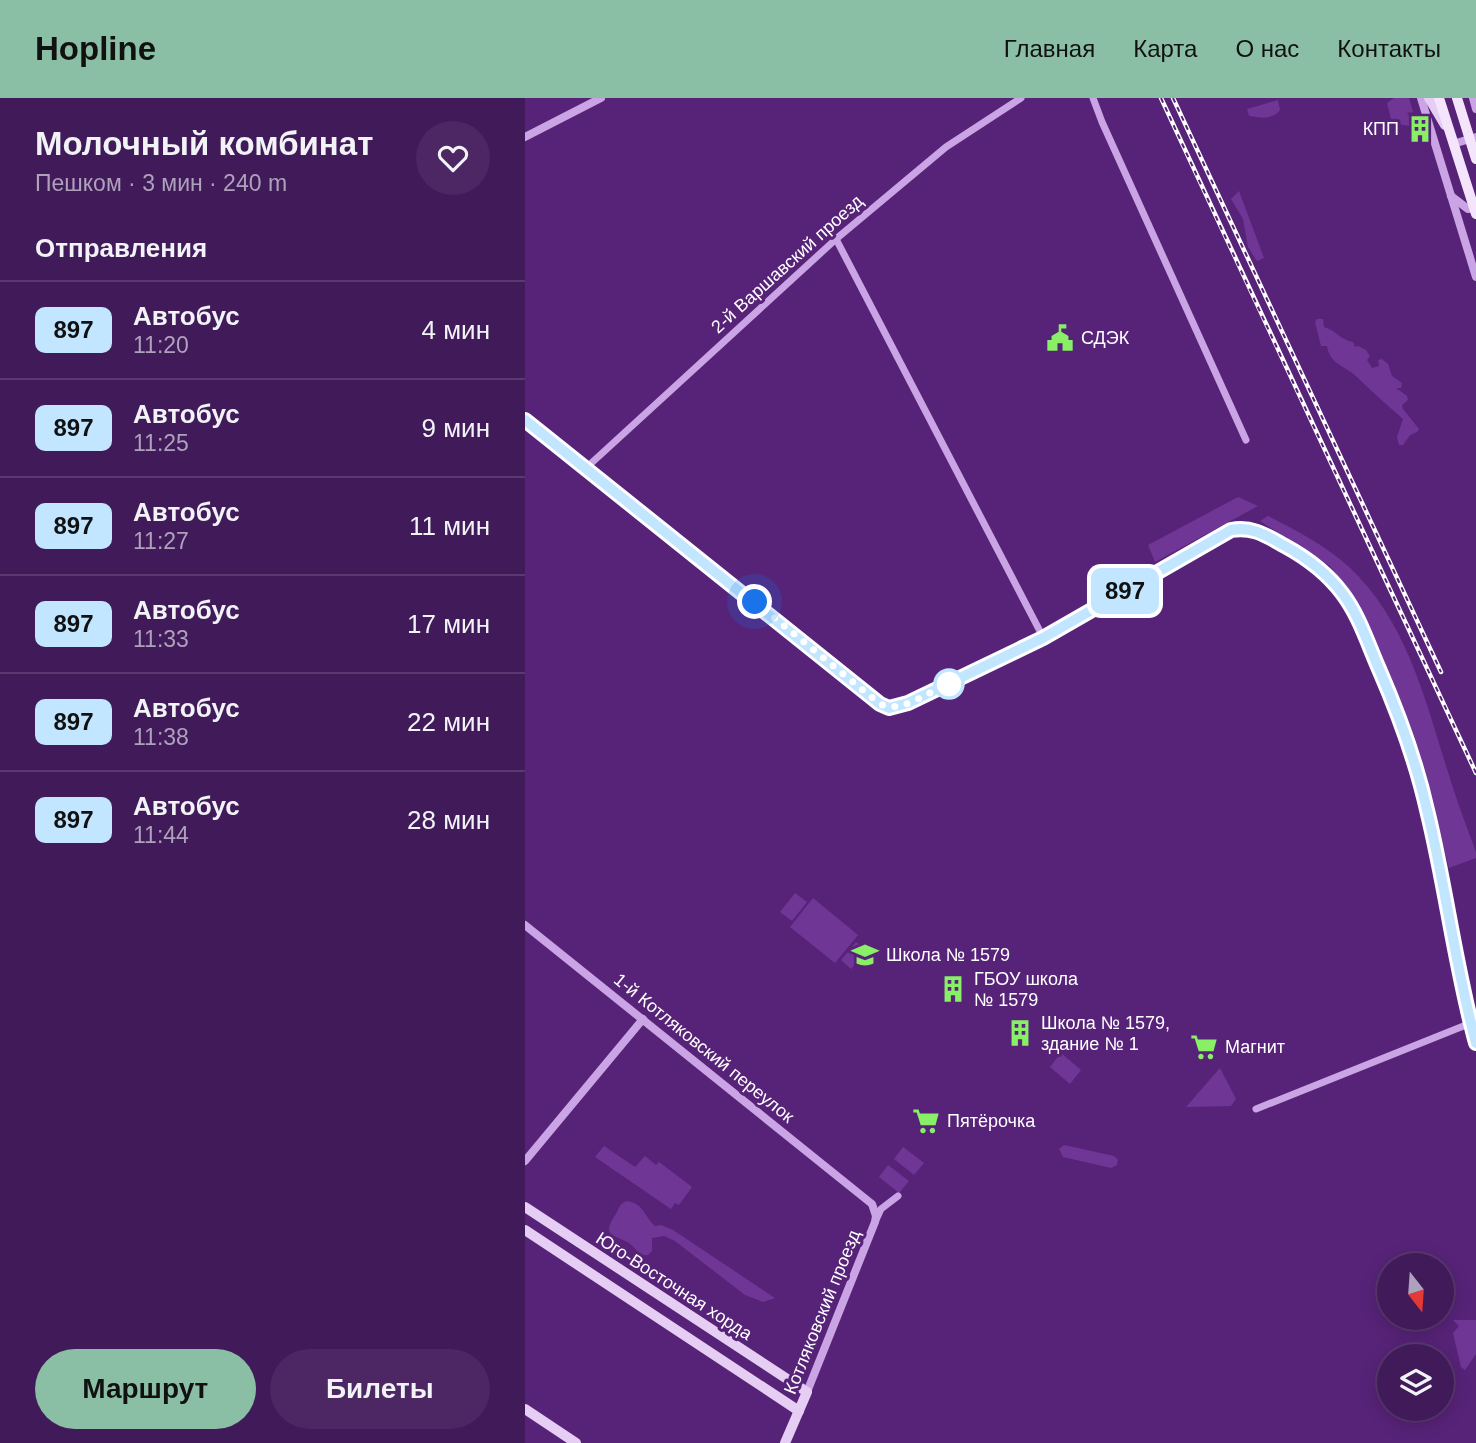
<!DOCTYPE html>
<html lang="ru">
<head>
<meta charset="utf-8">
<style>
	:root { --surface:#411a5a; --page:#4c2763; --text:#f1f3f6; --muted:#aea1bb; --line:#5a3870; --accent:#8abfa5 }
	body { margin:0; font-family:Arial,sans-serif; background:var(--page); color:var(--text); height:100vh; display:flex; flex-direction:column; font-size:26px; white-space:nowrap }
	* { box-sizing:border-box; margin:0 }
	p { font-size:23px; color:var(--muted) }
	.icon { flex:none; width:38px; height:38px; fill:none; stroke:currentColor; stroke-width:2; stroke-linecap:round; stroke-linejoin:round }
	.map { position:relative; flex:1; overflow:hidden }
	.panel { display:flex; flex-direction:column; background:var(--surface); width:525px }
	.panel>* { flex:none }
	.badge { padding:0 14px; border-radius:10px; font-size:24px; line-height:46px }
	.needle { width:46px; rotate:163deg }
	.fabs { position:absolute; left:852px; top:1155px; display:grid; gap:14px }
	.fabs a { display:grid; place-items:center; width:77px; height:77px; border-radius:50%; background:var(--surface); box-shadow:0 4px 18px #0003,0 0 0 2px var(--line); font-size:35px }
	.you { position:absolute; width:35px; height:35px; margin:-18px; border:5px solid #fff; border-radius:50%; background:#1a73e8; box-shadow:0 0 0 10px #1a73e833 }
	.map>.badge { position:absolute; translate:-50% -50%; box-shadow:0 0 0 4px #fff }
	h2 { padding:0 35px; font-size:26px; line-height:63px }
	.round { display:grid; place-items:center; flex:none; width:74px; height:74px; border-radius:37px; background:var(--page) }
	.overview { display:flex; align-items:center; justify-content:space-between; height:119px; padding:0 35px }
	h1 { font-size:33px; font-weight:800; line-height:52px }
	.action { display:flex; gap:14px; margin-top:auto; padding:14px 35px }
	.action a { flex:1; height:80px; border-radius:42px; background:var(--accent); color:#111; font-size:28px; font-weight:800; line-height:80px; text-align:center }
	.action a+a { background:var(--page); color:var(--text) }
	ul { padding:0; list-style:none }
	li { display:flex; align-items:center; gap:21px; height:98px; padding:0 35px; border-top:2px solid var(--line) }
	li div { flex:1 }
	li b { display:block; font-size:26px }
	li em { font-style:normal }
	li .badge { min-width:77px; font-weight:700; text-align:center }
	header { display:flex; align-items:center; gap:42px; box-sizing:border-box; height:98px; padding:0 35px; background:var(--accent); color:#111 }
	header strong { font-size:33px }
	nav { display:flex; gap:38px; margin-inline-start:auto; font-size:24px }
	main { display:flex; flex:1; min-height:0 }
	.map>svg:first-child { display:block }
</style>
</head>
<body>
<header>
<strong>Hopline</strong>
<nav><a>Главная</a><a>Карта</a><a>О нас</a><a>Контакты</a></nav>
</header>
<main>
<section class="panel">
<div class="overview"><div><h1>Молочный комбинат</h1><p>Пешком · 3 мин · 240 m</p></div><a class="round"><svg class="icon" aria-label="heart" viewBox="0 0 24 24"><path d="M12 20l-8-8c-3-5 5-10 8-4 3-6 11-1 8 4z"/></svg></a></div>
<h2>Отправления</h2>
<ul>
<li><span class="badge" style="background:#c2e6ff;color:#111">897</span><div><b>Автобус</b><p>11:20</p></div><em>4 мин</em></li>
<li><span class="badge" style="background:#c2e6ff;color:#111">897</span><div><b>Автобус</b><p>11:25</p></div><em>9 мин</em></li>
<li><span class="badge" style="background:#c2e6ff;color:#111">897</span><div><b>Автобус</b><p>11:27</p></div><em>11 мин</em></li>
<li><span class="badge" style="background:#c2e6ff;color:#111">897</span><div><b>Автобус</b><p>11:33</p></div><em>17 мин</em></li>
<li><span class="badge" style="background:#c2e6ff;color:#111">897</span><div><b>Автобус</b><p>11:38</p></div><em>22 мин</em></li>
<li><span class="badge" style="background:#c2e6ff;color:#111">897</span><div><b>Автобус</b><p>11:44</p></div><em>28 мин</em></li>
</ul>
<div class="action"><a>Маршрут</a><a>Билеты</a></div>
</section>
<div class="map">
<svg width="951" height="1345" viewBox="0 0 951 1345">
	<rect width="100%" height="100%" fill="#572378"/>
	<g fill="#6f3696">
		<polygon points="869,0 884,0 888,14 882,15 887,22 884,28 867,25 862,5"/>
		<path d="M753,2L755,12C747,22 736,20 724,18L722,11Z"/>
		<polygon points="714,93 739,160 732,163 723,149 718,121 706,101"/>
		<path d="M792,221H798L799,229C810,232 816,242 828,244L830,249L833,248L841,252L845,258L842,262L847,270L854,268L853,262L857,261L863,266L867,278L877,285L876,290H871L882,298L883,302L877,307L878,311L894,331L892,334L885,337L878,347H874L872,339L878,321C862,307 846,293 832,279C821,268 805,267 802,248H796L790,224Z"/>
		<polygon points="713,399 733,408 630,464 623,447"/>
		<path d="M743,418C772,433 800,447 824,469C882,523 900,602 923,674C931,701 941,727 951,754V760L924,770L896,662L834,508L805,468L735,423Z"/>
		<polygon points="270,795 282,804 267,823 255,814"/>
		<polygon points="288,800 333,837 310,865 265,829"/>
		<polygon points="331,844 341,852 326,871 316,862"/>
		<polygon points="536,955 556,972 545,986 525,969"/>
		<polygon points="695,970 711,1001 706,1008 661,1009"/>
		<polygon points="539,1047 589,1058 593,1062 592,1067 586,1070 538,1059 534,1051"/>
		<polygon points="79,1048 110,1069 120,1058 131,1067 134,1064 167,1089 154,1107 150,1105 146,1111 70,1059"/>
		<polygon points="378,1049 399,1065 389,1077 369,1061"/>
		<polygon points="363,1067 384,1083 374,1095 354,1079"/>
		<path d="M102,1103C119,1106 119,1118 130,1128L136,1127L148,1132L250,1200L238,1204L220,1197L150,1143L139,1138L127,1140V1153L123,1157H116C112,1153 108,1148 104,1145C91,1137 76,1139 89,1119C94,1112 93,1106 102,1103Z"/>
		<polygon points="928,1222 951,1222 951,1256 940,1272 936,1269 928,1235 934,1228"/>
	</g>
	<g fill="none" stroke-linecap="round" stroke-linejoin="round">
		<g stroke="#caa4e4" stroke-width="7">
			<polyline points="568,0 577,24 721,342"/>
			<polyline points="311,141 518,539"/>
			<path d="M0,322L355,606L364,610L383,605L518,539L706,432C728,428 742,438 760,448C782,460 802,475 817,495C834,517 843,546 854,571C873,617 891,663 902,712C920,789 930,868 951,945"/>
			<polyline points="61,370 311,141 421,49 496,0"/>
			<polyline points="731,1011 946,925"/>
			<polyline points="350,1124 356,1111 373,1098"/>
		</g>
		<g stroke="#caa4e4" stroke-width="8">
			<polyline points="896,0 951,179"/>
			<polyline points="948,0 951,11"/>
			<polyline points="0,39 76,0"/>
			<polyline points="928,46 951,39"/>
			<polyline points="926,98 943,111 951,110"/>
			<polyline points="0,827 347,1106 351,1118 350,1124 282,1294"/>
			<polyline points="0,1063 118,921"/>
		</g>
		<g stroke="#e5cdf4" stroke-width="10">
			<polyline points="904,0 920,27"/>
			<polyline points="0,1109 282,1294 260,1345"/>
			<polyline points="0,1132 274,1313"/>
			<polyline points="0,1311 51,1345"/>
		</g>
		<g stroke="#f4e4fc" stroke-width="10">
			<polyline points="914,0 951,116"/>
			<polyline points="932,0 951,61"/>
		</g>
		<defs>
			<g id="rail">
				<path d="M636,0C740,226 846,450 951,675"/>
				<polyline points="648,0 916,574"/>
			</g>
		</defs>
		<use href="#rail" stroke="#fff" stroke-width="4.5"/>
		<use href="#rail" stroke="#572378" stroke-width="2" stroke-dasharray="5" stroke-linecap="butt"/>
	</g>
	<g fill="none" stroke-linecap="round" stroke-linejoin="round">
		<defs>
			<path id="line" d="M0,322L355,606L364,610L383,605L518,540L706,432C728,428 742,438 760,448C782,460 802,475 817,495C834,517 843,546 854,571C874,617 891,663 902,712C921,789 930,868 951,945"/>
		</defs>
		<use href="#line" stroke="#fff" stroke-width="16"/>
		<use href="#line" stroke="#c2e6ff" stroke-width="10"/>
		<path stroke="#fff" stroke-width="7" stroke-dasharray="0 12.6" d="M230,504L355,606C378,616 403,593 424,586"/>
	</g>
	<defs>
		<symbol id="building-bare" viewBox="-9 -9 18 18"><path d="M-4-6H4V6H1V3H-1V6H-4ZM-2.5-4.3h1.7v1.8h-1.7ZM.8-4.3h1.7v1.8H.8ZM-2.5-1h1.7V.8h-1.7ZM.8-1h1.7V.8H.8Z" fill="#88ef67" stroke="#572378" stroke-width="2.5" paint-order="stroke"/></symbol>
		<symbol id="civic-bare" viewBox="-9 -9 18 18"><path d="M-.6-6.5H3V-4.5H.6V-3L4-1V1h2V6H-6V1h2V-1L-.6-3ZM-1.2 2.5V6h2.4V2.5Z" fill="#88ef67" stroke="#572378" stroke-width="2.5" paint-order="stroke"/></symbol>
		<symbol id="school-bare" viewBox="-9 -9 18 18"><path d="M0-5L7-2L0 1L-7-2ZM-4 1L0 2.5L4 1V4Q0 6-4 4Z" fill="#88ef67" stroke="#572378" stroke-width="2.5" paint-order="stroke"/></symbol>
		<symbol id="supermarket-bare" viewBox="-9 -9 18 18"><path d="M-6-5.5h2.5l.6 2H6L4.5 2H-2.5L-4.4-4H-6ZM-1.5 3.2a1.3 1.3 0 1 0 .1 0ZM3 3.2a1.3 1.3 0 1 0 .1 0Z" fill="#88ef67" stroke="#572378" stroke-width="2.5" paint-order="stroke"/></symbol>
	</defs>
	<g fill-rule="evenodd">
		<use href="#building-bare" x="876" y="12" width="38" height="38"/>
		<use href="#civic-bare" x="516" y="221" width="38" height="38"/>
		<use href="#school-bare" x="321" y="838" width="38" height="38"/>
		<use href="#building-bare" x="409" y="872" width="38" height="38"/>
		<use href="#building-bare" x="476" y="916" width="38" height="38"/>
		<use href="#supermarket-bare" x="660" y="930" width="38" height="38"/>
		<use href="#supermarket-bare" x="382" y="1004" width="38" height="38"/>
	</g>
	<circle fill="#fff" stroke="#c2e6ff" stroke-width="3.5" cx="424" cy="586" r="14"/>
	<g text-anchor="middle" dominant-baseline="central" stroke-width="6" stroke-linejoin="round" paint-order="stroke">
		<g font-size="18" fill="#fff" stroke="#572378" text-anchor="start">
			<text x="874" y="31" text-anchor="end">КПП</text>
			<text x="556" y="240">СДЭК</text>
			<text x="361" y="857">Школа № 1579</text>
			<text x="449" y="881">ГБОУ школа<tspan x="449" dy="21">№ 1579</tspan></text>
			<text x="516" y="925">Школа № 1579,<tspan x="516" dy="21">здание № 1</tspan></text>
			<text x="700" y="949">Магнит</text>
			<text x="422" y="1023">Пятёрочка</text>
		</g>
		<g font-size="18" fill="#fff" stroke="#572378">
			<text transform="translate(262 166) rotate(-42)">2-й Варшавский проезд</text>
			<text transform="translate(179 950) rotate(39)">1-й Котляковский переулок</text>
			<text transform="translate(149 1188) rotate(33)">Юго-Восточная хорда</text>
			<text transform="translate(297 1214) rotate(-68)">Котляковский проезд</text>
		</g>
	</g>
</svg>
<div class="fabs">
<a><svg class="needle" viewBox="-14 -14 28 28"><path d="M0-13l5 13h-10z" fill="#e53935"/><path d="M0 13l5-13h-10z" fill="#aea1bb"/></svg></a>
<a><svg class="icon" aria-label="layers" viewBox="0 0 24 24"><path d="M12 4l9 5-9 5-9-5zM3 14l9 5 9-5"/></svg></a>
</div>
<div class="you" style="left:230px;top:504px"></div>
<b class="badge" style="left:600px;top:493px;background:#c2e6ff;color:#111">897</b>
</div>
</main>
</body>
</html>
